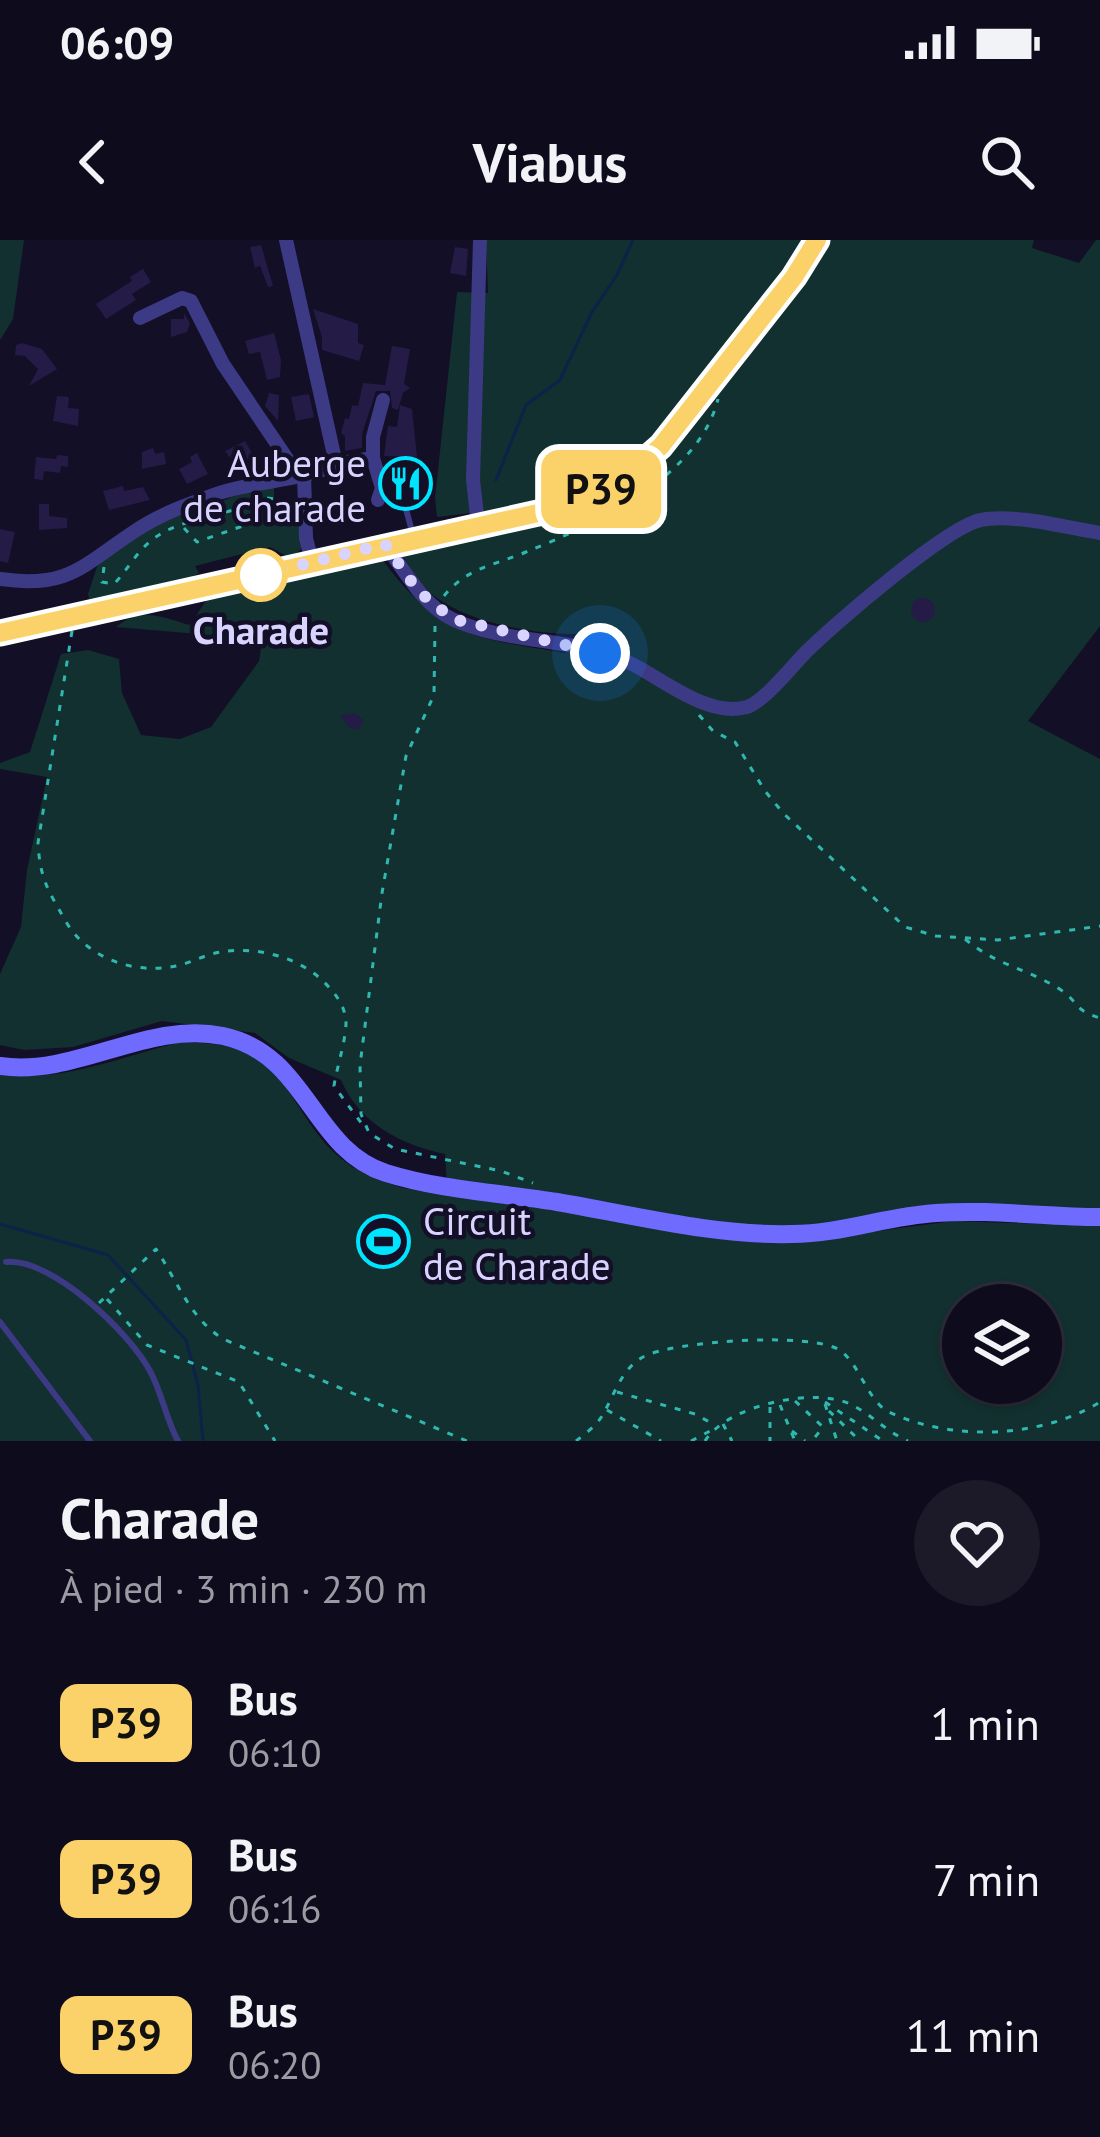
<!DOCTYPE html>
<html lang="fr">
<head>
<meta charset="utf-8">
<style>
	:root { --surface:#0e0b1c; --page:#1c1929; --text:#f1f3f6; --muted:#9b9ba3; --line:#2e2b3b }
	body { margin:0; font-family:"PT Sans",sans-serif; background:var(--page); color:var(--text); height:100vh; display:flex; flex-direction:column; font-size:45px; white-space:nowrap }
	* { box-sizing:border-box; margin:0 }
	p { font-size:39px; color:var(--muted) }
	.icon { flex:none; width:66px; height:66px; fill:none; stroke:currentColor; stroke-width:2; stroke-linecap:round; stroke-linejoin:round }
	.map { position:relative; height:1201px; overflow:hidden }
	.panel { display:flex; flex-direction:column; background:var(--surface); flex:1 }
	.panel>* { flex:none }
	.badge { padding:0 24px; border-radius:18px; font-size:42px; line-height:78px }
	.buttons { position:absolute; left:942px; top:1044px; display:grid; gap:24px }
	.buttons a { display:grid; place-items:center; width:120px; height:120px; border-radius:50%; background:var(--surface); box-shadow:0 3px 9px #0004,0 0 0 3px var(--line); font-size:60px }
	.you { position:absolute; width:60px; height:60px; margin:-30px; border:9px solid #fff; border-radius:50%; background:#1a73e8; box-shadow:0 0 0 18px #1a73e833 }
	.map>.badge { position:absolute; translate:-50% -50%; box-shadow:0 0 0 6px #fff }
	.round { display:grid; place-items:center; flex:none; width:126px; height:126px; border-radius:63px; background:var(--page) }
	.overview { display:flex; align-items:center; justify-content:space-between; height:204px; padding:0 60px }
	h1 { font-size:57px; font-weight:700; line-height:90px }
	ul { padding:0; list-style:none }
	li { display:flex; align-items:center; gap:36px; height:156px; padding:0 60px }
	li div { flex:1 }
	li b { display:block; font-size:45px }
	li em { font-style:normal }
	li .badge { min-width:132px; font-weight:700; text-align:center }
	.status { display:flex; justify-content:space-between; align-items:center; height:84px; padding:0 60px; background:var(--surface); direction:ltr }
	.status svg { height:33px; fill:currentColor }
	header { display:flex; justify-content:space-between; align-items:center; height:156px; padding:0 60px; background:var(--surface); font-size:54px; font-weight:700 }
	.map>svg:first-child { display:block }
</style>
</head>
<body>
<div class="status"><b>06:09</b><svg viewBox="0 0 49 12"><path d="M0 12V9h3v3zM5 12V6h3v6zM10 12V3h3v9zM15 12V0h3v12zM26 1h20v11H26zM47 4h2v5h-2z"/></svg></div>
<header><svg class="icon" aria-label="back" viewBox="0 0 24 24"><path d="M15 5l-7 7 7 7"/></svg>Viabus<svg class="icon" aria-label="search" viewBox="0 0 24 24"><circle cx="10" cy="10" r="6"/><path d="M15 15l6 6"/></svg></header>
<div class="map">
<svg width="1100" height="1201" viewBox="0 0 1100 1201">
	<rect width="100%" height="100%" fill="#130f26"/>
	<g fill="#12302f" fill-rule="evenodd">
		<polygon points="0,0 24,0 13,79 0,100"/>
		<path d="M486,0H1034L1032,8L1079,23L1096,0H1100V386L1028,481L1100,519V974L957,972L805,994L447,945L445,914C401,905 359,883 341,840L289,818L255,793L162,781L73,807L24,810L0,805V734L21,687L27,630L47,537L0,529V523L30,512L61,414L88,410L119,419L122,453L141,495L180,499L211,487L259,421L261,408L210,395L116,387C141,366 162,377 190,385L207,359L379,315C439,397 469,397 565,413L581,394C538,395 471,384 434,356C419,344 409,326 399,310L522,267L437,277L435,258L457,52L488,53Z"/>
		<polygon points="274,244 274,277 299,277 304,305 292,319 270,307 195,326 199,333 181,343 90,363 88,354 99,321 146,288 183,271 194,274 234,256"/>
		<path d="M181,802C203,803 225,803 245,812C290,834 301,884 337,915C357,933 378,940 403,948L786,1003L954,981L1100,986V1201H0V835C66,842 119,817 181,802ZM963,1065H1041V1143H963Z"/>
	</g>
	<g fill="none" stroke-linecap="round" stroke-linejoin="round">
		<g stroke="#0c2248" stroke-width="3">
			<polyline points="496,240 526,165 560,140 592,72 617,35 633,0"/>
			<polyline points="0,984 108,1015 186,1100 198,1145 203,1201"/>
		</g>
	</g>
	<g fill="#241b47">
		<polygon points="261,5 273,46 268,47 260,26 255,28 250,7"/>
		<polygon points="455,7 468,9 466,36 450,33"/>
		<polygon points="143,29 151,42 132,54 136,60 106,79 96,64 132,41 130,37"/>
		<polygon points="313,69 358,84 358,103 364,105 359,121 322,110 322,97"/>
		<polygon points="184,73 190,83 187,92 171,97 171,79 184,79"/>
		<polygon points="274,93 281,120 280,137 267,140 260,112 249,114 245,101"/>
		<polygon points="22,103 42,109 57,129 29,146 38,129 25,116 15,115 16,105"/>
		<polygon points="392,106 410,109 404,144 410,148 403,153 398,170 392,168 390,151 376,151 362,194 362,208 345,211 345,196 341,193 345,178 349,179 352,165 358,166 363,143 385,145"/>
		<polygon points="269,153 279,155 278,181 265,166"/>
		<polygon points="309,154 314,177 296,181 291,157"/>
		<polygon points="57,156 69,157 68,168 79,169 78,186 53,181"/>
		<polygon points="400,165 412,169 417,217 384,216 388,186 397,187"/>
		<polygon points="245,201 255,218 237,227 225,211"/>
		<polygon points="153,208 155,214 164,212 166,224 142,229 142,212"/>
		<polygon points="197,213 208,234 187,244 179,229 192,222 190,217"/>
		<polygon points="57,215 68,216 68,227 61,226 60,233 44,231 43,240 34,239 36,217 56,219"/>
		<polygon points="394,235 418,235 417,259 394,258"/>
		<polygon points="123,246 124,251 143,247 150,260 109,270 103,251"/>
		<polygon points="39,264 49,264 49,276 67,278 67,288 39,290"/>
		<polygon points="0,289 15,292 8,323 0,321"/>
		<circle cx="923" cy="370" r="12"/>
		<polygon points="354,473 364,480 358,490 350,488 340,476"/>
	</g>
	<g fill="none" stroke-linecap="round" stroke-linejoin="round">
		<g stroke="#2fb8b0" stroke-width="3" stroke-dasharray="6 9" stroke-linecap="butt">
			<polyline points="267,258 293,261"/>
			<polyline points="242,267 244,286"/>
			<polyline points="184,288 197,302 257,281 283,282 286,260"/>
			<path d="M104,327L102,342L114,344C130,327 138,308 159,295C187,276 246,274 265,254"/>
			<path d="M444,356C466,328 495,325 526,312C595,284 699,237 718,159"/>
			<polyline points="435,386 434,455 406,516 382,653 360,825 361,874 369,893 395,909 501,931 533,943"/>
			<path d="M72,391L38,603C40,639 48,650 65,680C86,718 134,735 176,726C191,723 206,714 221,712C256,706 299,717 324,742C335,753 345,765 346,782C346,801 337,826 334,846L362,884"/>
			<polyline points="699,475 713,491 735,502 765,551 783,573 905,687 936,696 998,700 1100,686"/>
			<path d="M965,699C997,726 1029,729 1061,750C1080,763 1073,770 1100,778"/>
			<polyline points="107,1059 147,1105 239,1142 275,1201"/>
			<path d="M99,1063L156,1009C178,1042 189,1077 223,1099L467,1201"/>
			<polyline points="617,1152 695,1174 715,1185"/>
			<polyline points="795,1161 823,1187 812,1201"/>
			<polyline points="825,1162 883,1201"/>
			<polyline points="825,1164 837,1201"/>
			<polyline points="780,1165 795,1201"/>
			<polyline points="770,1167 770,1201"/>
			<polyline points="607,1170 661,1201"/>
			<polyline points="829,1171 860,1201"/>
			<polyline points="723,1184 732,1201"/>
			<polyline points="792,1191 805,1201"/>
			<path d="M576,1201C585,1194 596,1186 602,1176C614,1156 621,1129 643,1117C672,1101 814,1091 841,1111C859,1125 866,1155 885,1170C945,1201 1039,1200 1100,1162"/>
			<polyline points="691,1201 710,1191"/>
			<path d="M705,1201C727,1165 816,1146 852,1165C872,1175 887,1192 908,1201"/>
		</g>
		<g stroke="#3d3a85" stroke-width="6">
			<polyline points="406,269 413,295"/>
			<path d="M6,1022C51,1017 130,1093 150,1131C162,1153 166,1179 178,1201"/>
			<polyline points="0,1082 90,1201"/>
		</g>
		<g stroke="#3d3a85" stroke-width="14">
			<polyline points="140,78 182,58 191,61 223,124 298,235"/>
			<polyline points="373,218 382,248 378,260"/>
			<polyline points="336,224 373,218 373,197 383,160"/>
			<polyline points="304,235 306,298 312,322"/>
			<polyline points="478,284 473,240 480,0"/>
			<path d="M385,304C404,330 422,364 452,379C507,405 574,396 630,423C663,439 708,478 747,467C764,462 793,425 806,412C834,384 948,286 981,280C1012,273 1068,288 1100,293"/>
			<path d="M0,339C69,349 83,325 135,291C160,274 191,263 219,253C255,241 308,240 336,224L286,0"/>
		</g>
		<g stroke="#6f6bff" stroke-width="18">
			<polyline points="0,393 556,269 629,234 661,206 794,37 817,0"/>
			<path d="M0,826C77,837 147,780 223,796C308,814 311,909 386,933C440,950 501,953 557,962C634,975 714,996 792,994C841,994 887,976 936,973C990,969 1045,977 1100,977"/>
		</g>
	</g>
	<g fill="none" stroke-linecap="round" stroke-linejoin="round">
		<defs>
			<polyline id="line" points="0,393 556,269 629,234 661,206 794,37 817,0"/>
		</defs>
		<use href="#line" stroke="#fff" stroke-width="27"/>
		<use href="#line" stroke="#fbd169" stroke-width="18"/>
		<polyline stroke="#d9d4ff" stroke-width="12" stroke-dasharray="0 21.6" points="261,335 385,304 418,351 453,379 600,413"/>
	</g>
	<defs>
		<symbol id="restaurant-ring" viewBox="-11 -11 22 22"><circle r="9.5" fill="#130f26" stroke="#00e5ff" stroke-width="1.5"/><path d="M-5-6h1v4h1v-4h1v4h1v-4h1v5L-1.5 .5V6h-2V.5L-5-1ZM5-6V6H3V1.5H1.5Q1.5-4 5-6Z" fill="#00e5ff"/></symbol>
		<symbol id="stadium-ring" viewBox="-11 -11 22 22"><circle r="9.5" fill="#130f26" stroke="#00e5ff" stroke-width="1.5"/><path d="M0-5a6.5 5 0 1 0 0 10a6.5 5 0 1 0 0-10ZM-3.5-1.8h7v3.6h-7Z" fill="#00e5ff"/></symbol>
	</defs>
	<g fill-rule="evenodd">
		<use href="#restaurant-ring" x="376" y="214" width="59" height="59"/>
		<use href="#stadium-ring" x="354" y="972" width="59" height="59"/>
	</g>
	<circle fill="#fff" stroke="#fbd169" stroke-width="6" cx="261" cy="335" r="24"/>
	<g text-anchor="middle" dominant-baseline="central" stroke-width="9" stroke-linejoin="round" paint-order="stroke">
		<g font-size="39" fill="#d9d4ff" stroke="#130f26" text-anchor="end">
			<text x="366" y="222">Auberge<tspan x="366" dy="45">de charade</tspan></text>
			<text x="423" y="980" text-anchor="start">Circuit<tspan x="423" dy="45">de Charade</tspan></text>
		</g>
		<g font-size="39" font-weight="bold" fill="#d9d4ff" stroke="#130f26">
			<text x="261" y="389">Charade</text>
		</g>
	</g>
</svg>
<div class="buttons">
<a><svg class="icon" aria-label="layers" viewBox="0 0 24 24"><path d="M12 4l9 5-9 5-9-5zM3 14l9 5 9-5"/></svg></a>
</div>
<div class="you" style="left:600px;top:413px"></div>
<b class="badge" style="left:601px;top:249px;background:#fbd169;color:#111">P39</b>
</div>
<section class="panel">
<div class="overview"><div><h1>Charade</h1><p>À pied · 3 min · 230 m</p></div><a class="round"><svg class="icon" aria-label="heart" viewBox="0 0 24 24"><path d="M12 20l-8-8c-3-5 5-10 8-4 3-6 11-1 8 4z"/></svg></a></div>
<ul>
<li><span class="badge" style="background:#fbd169;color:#111">P39</span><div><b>Bus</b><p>06:10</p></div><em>1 min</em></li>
<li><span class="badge" style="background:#fbd169;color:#111">P39</span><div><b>Bus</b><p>06:16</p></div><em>7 min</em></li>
<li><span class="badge" style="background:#fbd169;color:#111">P39</span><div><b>Bus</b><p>06:20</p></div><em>11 min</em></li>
</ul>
</section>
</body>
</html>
